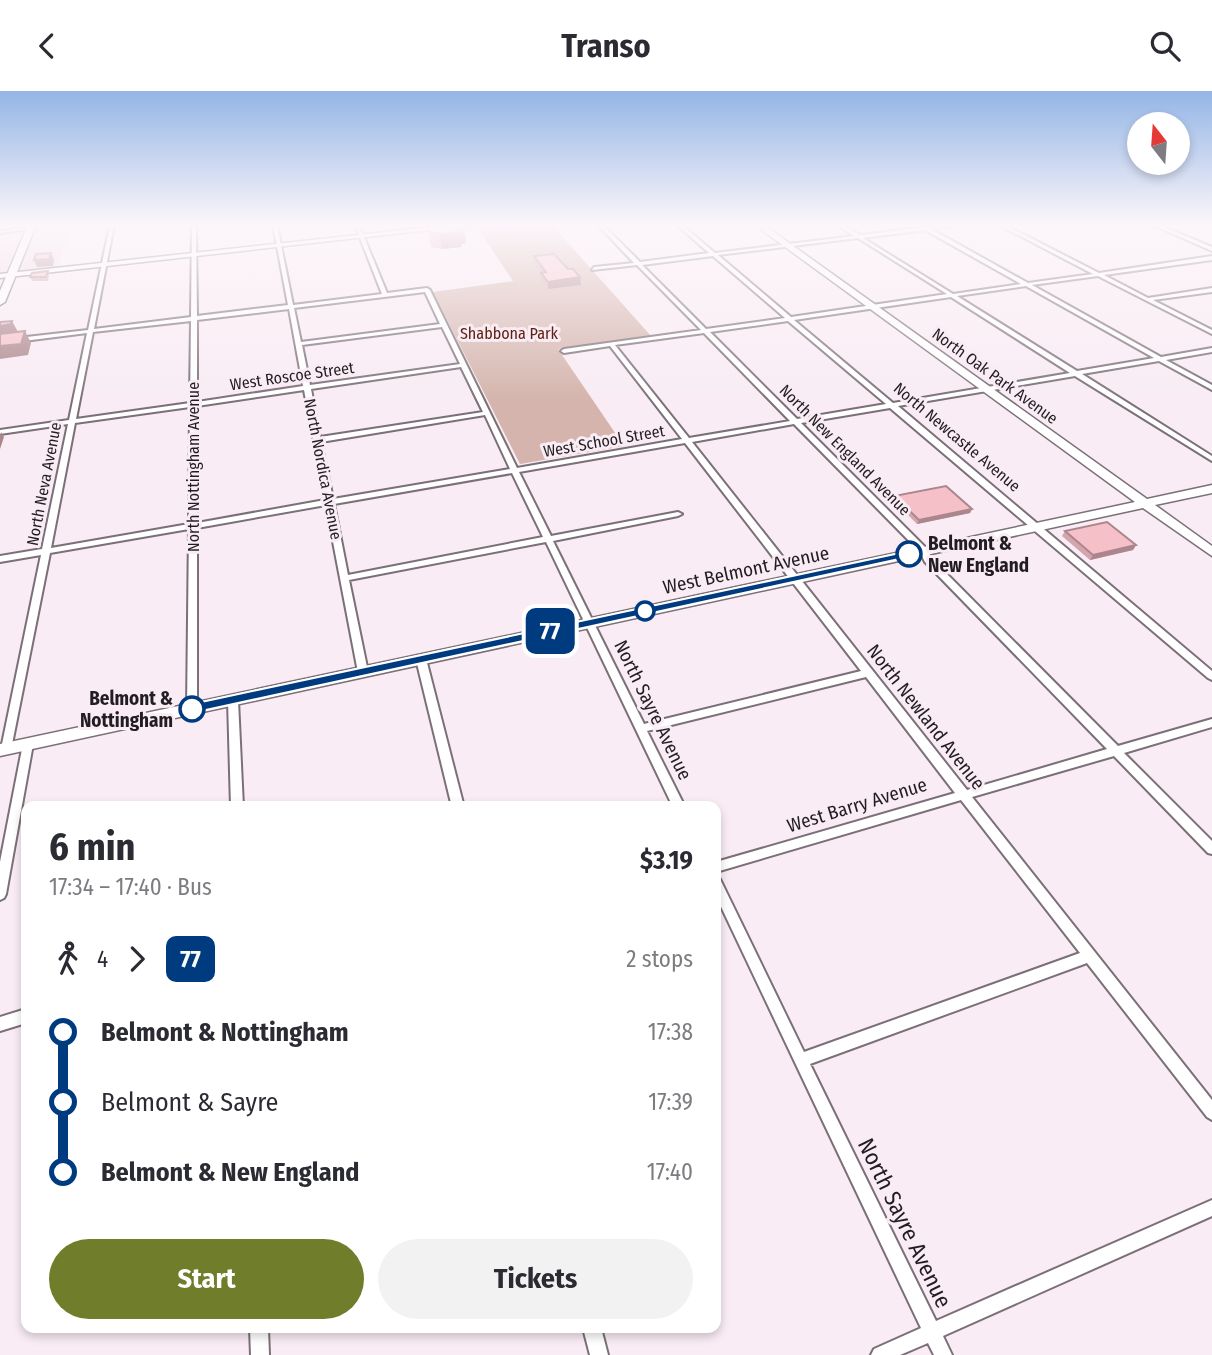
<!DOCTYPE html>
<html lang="en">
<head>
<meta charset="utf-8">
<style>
	:root { --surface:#fff; --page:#f2f2f3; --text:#2b2b33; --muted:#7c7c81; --accent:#707d2a }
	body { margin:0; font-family:"Fira Sans Condensed",sans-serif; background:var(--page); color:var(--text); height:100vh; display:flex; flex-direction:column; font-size:26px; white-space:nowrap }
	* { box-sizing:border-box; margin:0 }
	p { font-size:23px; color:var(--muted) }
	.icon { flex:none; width:38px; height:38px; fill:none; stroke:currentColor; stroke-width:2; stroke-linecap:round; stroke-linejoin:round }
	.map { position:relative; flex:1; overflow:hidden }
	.details { position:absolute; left:21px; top:710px; width:700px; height:532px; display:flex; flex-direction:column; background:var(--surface); border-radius:14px; box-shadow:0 4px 10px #0003 }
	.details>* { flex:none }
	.badge { padding:0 14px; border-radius:10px; font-size:24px; line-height:46px }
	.needle { width:46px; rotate:343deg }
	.tools { position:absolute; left:1127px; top:21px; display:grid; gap:14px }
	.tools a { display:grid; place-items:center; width:63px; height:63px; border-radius:50%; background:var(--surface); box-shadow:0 4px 10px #0003; font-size:35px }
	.map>.badge { position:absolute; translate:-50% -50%; box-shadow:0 0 0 4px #fff }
	.legs { display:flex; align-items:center; gap:10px; height:77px; padding:0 28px; font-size:23px }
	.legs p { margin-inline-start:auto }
	.overview { display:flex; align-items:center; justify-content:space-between; height:119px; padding:0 28px }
	h1 { font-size:38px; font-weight:700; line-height:52px }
	.cta { display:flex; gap:14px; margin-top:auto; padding:14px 28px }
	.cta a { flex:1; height:80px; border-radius:42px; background:var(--accent); color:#fff; font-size:28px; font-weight:700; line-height:80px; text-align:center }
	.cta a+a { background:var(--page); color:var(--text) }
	ul { padding:0 28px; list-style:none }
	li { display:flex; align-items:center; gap:24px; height:70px; font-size:26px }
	li i { display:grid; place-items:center; width:10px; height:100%; margin:0 9px; background:currentColor }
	li i::after { content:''; width:18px; height:18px; margin:-9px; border:5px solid; border-radius:50%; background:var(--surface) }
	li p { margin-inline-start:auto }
	li:first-child i { background:linear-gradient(#0000 50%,currentColor 0) }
	li:last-child i { background:linear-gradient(currentColor 50%,#0000 0) }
	header { display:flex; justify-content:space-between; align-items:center; height:91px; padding:0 28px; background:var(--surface); font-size:32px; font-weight:700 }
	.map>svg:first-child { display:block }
</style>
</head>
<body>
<header><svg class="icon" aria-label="back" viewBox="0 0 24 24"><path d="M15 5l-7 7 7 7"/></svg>Transo<svg class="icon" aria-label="search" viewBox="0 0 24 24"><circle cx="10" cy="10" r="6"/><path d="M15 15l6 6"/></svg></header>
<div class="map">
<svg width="1212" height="1264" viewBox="0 0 1212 1264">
	<rect width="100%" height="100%" fill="#f9ecf4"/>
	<g fill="#efdce7">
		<polygon points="37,134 71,134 58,176 19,181"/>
		<polygon points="24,139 5,182 0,182 0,141"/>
	</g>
	<polygon fill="#d4b4ac" points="494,134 552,134 651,245 558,258 624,355 520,373 433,201 513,190 477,136"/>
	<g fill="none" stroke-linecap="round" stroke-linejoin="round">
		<defs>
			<g id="street">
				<path d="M110,134H114L94,238L191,226L192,134H196L197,225L288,214L273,134H277L293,214L382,203L355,134H359L387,202L427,197L430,199L517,377L682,348L610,255L564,262L561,260L564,258L701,239L637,174L592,179L594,176L634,172L598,134H603L640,171L709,162L677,134H682L715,162L854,145L838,134H843L860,144L943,134H957L931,138L1028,192L1093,183L999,134H1005L1099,182L1212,165V169L1104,184L1148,207L1212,197V201L1153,209L1212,239V243L1098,185L1032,194L1161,266L1212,257V261L1166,269L1212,294V299L1159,270L1082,283L1212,365V370L1075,285L898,315L1212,580V589L1208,587L890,317L801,332L927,458L932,468L1118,655L1212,628V636L1124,662L1212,750V763L1208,762L1114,665L972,706L1212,1009V1029L1207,1026L1087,872L810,973L936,1230L1212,1109V1125L943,1245L952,1264H934L928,1252L900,1264H871L874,1258L921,1237L716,805V787L720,788L804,961L1080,862L961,709L716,781V771L955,702L866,586L647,640L685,716H673L546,451L349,489L368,581L363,584L358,581L326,414L197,437V618L192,622L187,618L189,438L50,462L11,658L10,661H2L1,658L41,464L0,471V465L42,458L68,333L0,343V339L69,329L87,242L0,253V249L88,239ZM925,139L1021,193L953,203L863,147ZM858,147L947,203L791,226L718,164ZM713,165L785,227L706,238L642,174ZM1026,195L1154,267L1077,280L957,205ZM425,201L440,233L301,251L294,217ZM951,206L1070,282L893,312L794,229ZM289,218L303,295L197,311V229ZM191,230L190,312L76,328L93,241ZM788,230L886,313L797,328L710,241ZM442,236L460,273L310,294L302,254ZM704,242L790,330L689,347L615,254ZM461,276L483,321L320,346L311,298ZM304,299L325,409L197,432V315ZM190,316L189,433L51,457L75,332ZM485,324L510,378L333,408L321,351ZM794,333L920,461L925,471L1107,658L967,699L692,351ZM685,352L861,580L644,633L553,450L678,425L682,423L678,421L551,445L519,381ZM512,382L543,446L348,484L334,413Z"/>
				<polygon points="1153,134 1159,134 1212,156 1212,160"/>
				<polygon points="32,136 30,138 0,142 0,140"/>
				<polygon points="421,565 426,568 464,716 452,716 416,568"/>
				<polygon points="233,605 238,609 243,716 231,716 228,609"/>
				<polygon points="28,649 32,650 33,653 6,803 4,807 0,809 0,771 23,653 24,650"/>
				<polygon points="26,918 26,932 0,940 0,926"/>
				<polygon points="250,1237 268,1237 269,1264 251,1264"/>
				<polygon points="583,1237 601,1237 608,1264 590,1264"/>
			</g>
			<g id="secondary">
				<polygon points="450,134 474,134 0,187 0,183"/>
				<polygon points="755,134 764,134 1147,408 1212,394 1212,402 1155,414 1212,455 1212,465 1143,417 0,665 0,653 1135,411"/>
			</g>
			<polygon id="primary" points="28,134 36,134 5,211 0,214 0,200"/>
		</defs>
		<use href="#street" stroke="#7b7077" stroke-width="4"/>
		<use href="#secondary" stroke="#7b7077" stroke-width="3"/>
		<use href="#primary" stroke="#7b7077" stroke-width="3"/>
		<use href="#street" fill="#fff" fill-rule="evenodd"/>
		<use href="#secondary" fill="#fff" fill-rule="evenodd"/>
		<use href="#primary" fill="#fff" fill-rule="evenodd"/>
	</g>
	<g fill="#d4a5ad">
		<polygon points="427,134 464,137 466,152 461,153 462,156 442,158 431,156"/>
		<polygon points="534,165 581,194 548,198 541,190 541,182 534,173"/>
		<polygon points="48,180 49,184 48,190 32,190 30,186"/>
		<polygon points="894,405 972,418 970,422 917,433 893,409"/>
		<polygon points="1065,440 1136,454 1133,459 1090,469 1062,445"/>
	</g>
	<g fill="#ac868d">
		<polygon points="464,137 466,152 461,153 462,156 442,158 440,143"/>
		<polygon points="51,162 54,169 53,175 37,176 34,169"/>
		<polygon points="580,186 581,194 548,198 548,191"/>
		<polygon points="12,230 18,241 0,247 0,235"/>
		<polygon points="25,240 31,252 28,264 0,268 0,255"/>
		<polygon points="1,341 4,346 0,358 0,345"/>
		<polygon points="972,418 970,422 917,433 919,429"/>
		<polygon points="1136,454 1133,459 1090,469 1093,464"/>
	</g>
	<g fill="#f6c0c9" stroke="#ac868d" stroke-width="2">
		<polygon points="428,134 462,134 464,137 458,138 460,141 440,143 429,141"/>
		<polygon points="51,162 49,168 34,169 36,163"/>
		<polygon points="554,163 568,178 573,178 580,186 548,191 541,182 546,181 534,165"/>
		<polygon points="48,180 46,186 30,186 32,182"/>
		<polygon points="12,230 11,233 0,235 0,231"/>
		<polygon points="25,240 21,253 0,255 0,243"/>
		<polygon points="946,395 972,418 919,429 894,405"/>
		<polygon points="1107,431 1136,454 1093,464 1065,440"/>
	</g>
	<linearGradient id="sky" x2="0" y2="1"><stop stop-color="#94b5e6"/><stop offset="0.43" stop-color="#fcf6fa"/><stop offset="1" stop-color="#fcf6fa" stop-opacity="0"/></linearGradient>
	<rect width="1212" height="311" fill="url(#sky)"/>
	<polygon fill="#003b80" stroke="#fff" stroke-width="2" points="909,460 913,461 913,465 192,622 185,618 192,613"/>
	<g fill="#fff" stroke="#003b80" stroke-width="3.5">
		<circle cx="909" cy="463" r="12"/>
		<circle cx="645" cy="520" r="9"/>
		<circle cx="192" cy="618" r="12"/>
	</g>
	<g text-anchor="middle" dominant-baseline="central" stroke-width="6" stroke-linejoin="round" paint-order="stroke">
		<g font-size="16" fill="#5e2112" stroke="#f9ecf4">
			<text x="509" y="242">Shabbona Park</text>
		</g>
		<g font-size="16" fill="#211d20" stroke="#f9ecf4">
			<text transform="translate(292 285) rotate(-8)">West Roscoe Street</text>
			<text transform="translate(995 285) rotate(36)">North Oak Park Avenue</text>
			<text transform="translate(957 346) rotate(40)">North Newcastle Avenue</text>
			<text transform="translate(604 350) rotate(-10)">West School Street</text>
			<text transform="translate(845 359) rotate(45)">North New England Avenue</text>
			<text transform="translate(193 376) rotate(-90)">North Nottingham Avenue</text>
			<text transform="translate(323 378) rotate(79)">North Nordica Avenue</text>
			<text transform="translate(44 393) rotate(-79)">North Neva Avenue</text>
		</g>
		<g font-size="19" font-weight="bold" fill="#211d20" stroke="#f9ecf4" text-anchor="start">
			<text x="928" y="452">Belmont &amp;<tspan x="928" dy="22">New England</tspan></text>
			<text x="173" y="607" text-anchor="end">Belmont &amp;<tspan x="173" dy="22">Nottingham</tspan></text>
		</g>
		<g font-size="19" fill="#211d20" stroke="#f9ecf4">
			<text transform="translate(746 479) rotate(-12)">West Belmont Avenue</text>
			<text transform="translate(653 619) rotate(64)">North Sayre Avenue</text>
			<text transform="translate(926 626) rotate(52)">North Newland Avenue</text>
			<text transform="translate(857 714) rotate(-17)">West Barry Avenue</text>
		</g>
		<g font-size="23" fill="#211d20" stroke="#f9ecf4">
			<text transform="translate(905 1132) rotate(64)">North Sayre Avenue</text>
		</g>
	</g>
</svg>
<div class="tools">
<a><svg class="needle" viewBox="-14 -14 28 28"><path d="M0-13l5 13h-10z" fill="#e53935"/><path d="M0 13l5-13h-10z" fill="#7c7c81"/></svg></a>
</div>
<b class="badge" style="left:550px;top:540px;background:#003b80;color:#fff">77</b>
<section class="details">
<div class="overview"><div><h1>6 min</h1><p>17:34 – 17:40 · Bus</p></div><b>$3.19</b></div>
<div class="legs"><svg class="icon" aria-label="walk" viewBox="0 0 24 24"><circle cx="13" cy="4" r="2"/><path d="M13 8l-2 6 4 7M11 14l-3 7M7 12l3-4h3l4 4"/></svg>4<svg class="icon" aria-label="forward" viewBox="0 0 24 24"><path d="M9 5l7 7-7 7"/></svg><b class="badge" style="background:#003b80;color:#fff">77</b><p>2 stops</p></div>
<ul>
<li><i style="color:#003b80"></i><b>Belmont &amp; Nottingham</b><p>17:38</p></li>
<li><i style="color:#003b80"></i><span>Belmont &amp; Sayre</span><p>17:39</p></li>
<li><i style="color:#003b80"></i><b>Belmont &amp; New England</b><p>17:40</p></li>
</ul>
<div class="cta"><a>Start</a><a>Tickets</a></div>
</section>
</div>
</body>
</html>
